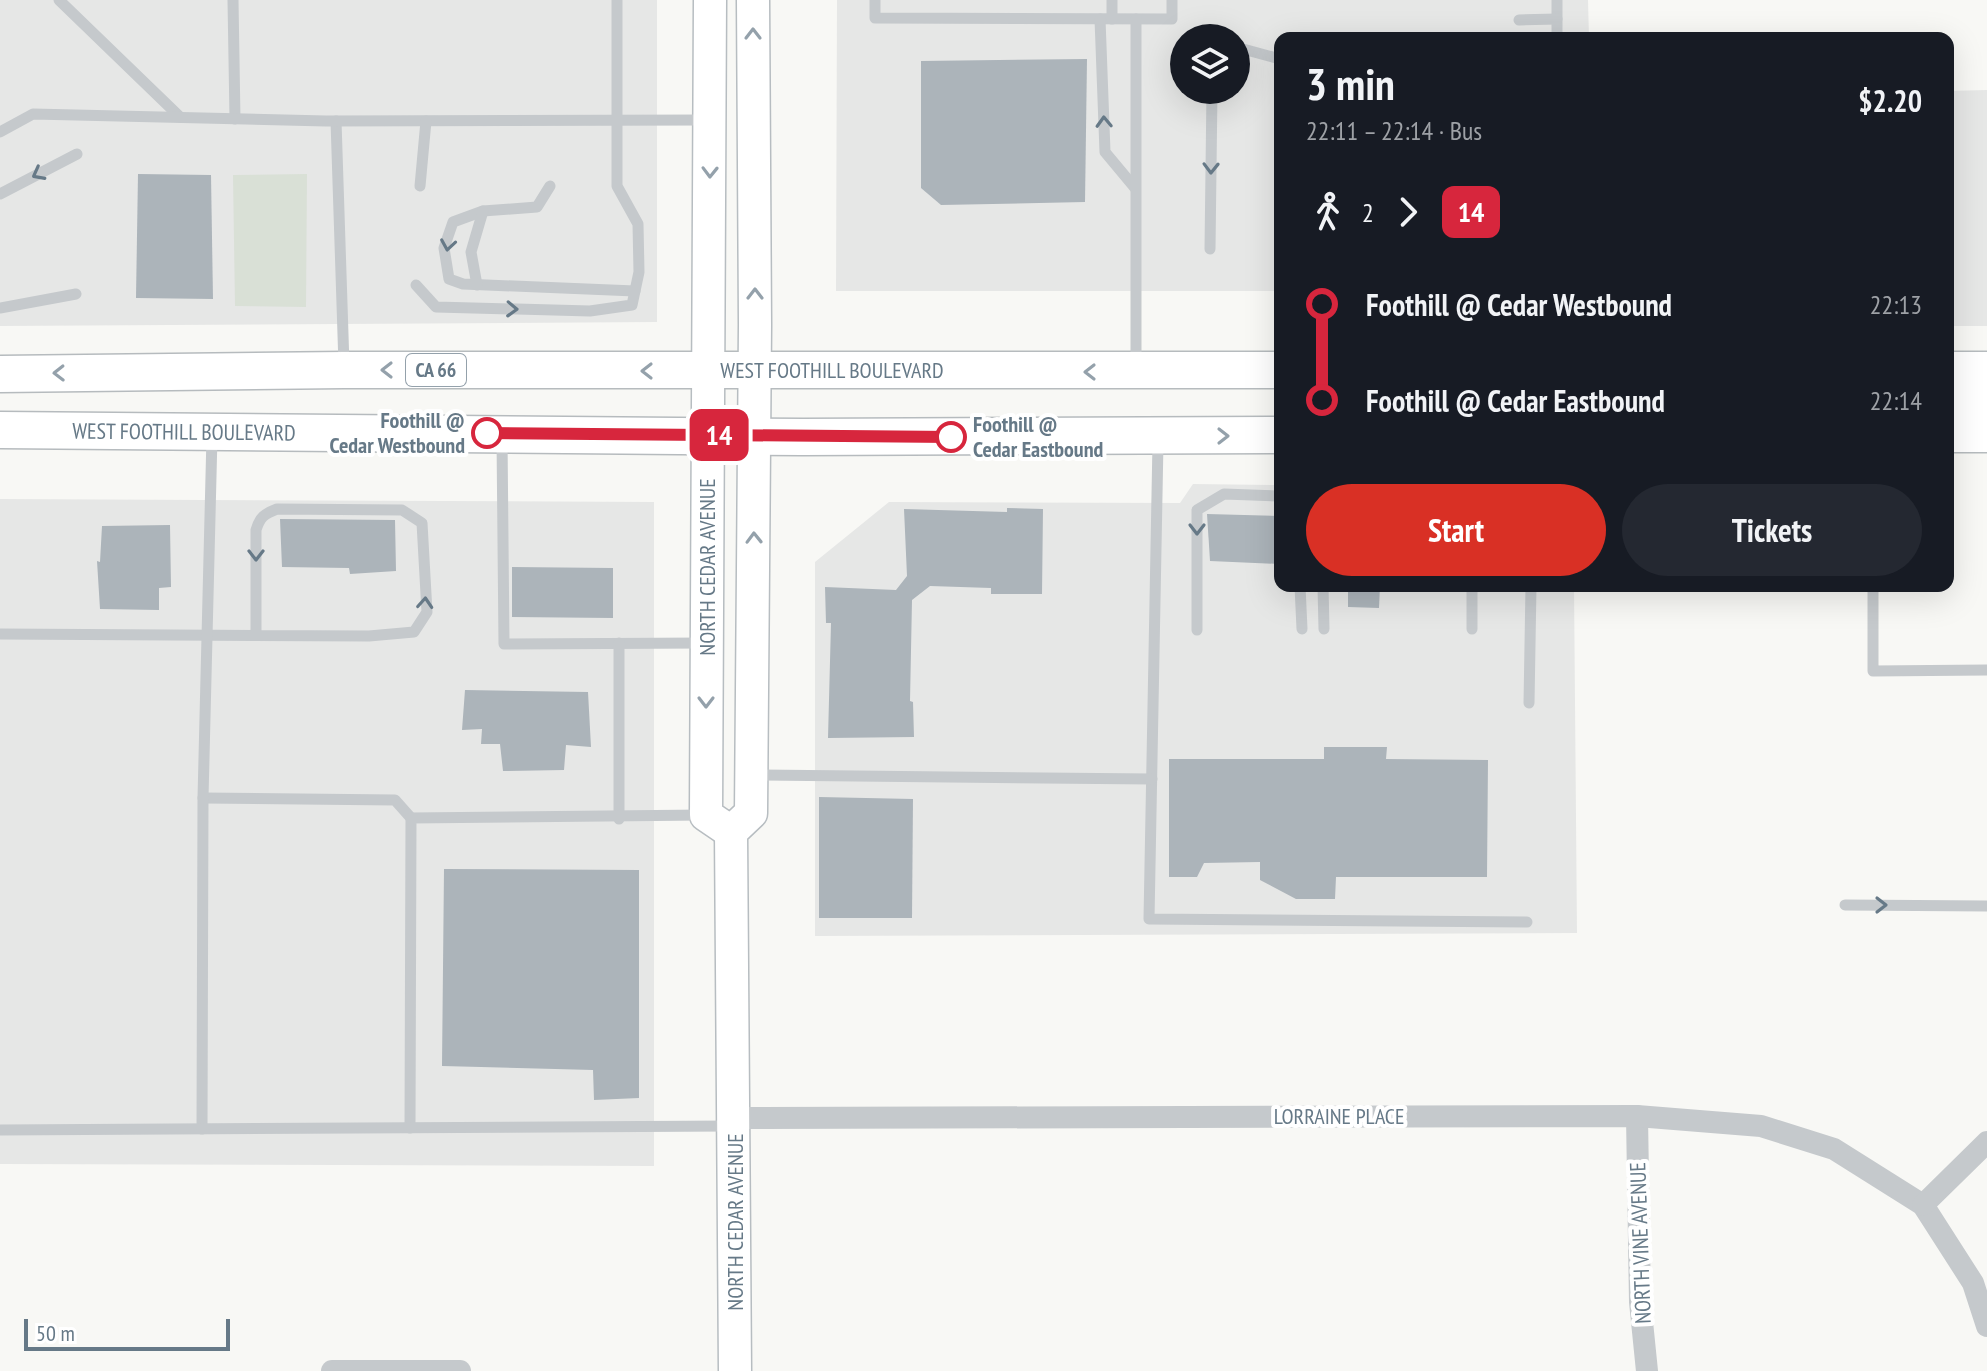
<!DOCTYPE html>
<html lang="en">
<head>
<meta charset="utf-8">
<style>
	:root { --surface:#171b24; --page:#242831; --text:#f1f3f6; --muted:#9ea1a6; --accent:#d93025 }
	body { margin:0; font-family:"PT Sans Narrow",sans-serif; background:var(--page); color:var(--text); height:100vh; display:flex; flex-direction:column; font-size:30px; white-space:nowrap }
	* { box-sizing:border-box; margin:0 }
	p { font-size:26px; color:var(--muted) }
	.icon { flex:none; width:44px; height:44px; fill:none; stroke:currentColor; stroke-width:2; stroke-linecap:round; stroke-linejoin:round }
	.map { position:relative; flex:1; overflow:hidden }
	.panel { position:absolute; left:1274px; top:32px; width:680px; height:560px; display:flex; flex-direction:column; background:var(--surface); border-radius:16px; box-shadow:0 8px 32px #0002 }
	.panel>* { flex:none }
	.badge { padding:0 16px; border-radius:12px; font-size:28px; line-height:52px }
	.tools { position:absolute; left:1170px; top:24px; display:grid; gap:16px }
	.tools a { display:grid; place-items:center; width:80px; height:80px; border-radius:50%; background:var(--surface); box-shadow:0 8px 32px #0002; font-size:40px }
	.scale { position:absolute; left:24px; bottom:20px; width:206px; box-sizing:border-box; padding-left:8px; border:4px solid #667987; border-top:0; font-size:22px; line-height:28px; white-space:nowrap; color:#667987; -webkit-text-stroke:6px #fff; paint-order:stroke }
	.map>.badge { position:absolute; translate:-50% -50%; box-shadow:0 0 0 4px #fff }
	.legs { display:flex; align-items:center; gap:12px; height:88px; padding:0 32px; font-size:26px }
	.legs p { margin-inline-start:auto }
	.overview { display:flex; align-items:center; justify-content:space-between; height:136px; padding:0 32px }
	h1 { font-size:44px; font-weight:700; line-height:60px }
	.cta { display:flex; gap:16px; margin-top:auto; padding:16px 32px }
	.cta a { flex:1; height:92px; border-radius:48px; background:var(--accent); color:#fff; font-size:32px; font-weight:700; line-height:92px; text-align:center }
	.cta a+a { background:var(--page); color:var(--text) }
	ul { padding:0 32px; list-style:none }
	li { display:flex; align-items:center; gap:28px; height:96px; font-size:30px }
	li i { display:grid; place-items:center; width:12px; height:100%; margin:0 10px; background:currentColor }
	li i::after { content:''; width:20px; height:20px; margin:-10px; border:6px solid; border-radius:50%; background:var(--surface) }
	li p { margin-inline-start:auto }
	li:first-child i { background:linear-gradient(#0000 50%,currentColor 0) }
	li:last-child i { background:linear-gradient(currentColor 50%,#0000 0) }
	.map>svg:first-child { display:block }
</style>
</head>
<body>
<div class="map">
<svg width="1987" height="1371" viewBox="0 0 1987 1371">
	<rect width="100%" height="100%" fill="#f8f8f5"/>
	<g fill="#e6e7e6" fill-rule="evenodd">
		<polygon points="0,0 657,0 657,322 0,326"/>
		<path d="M837,0H1588L1589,38H1280V291H836ZM1184,38H1236V90H1184Z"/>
		<polygon points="1987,90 1987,326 1948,326 1948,91"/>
		<polygon points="1193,484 1280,485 1280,586 1574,586 1577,933 815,936 815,562 889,502 1180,503"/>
		<polygon points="0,499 654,502 654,1166 0,1164"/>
	</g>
	<polygon fill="#d9e0d6" points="307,174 306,307 235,306 233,175"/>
	<g fill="#acb4ba">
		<polygon points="1087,59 1085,202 941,205 921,188 921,61"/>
		<polygon points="138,174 211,175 213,299 136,298"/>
		<polygon points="1007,508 1043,509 1042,594 991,594 991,588 930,586 912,600 910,701 913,702 914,737 828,738 831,623 826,623 825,587 896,590 907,576 904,509 1007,512"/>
		<polygon points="1207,514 1280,516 1280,564 1210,561"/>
		<polygon points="280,519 395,520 396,571 350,574 349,568 282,567"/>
		<polygon points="170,525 171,587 159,588 159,610 100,609 97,561 100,562 102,526"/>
		<polygon points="512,567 613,568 613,618 512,617"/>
		<polygon points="1348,586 1380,586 1379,608 1348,607"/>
		<polygon points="465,690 588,692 591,747 566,745 564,770 503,771 500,744 481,744 482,729 462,730"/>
		<polygon points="1324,747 1387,747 1386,759 1488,760 1487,877 1336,877 1335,899 1296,899 1260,880 1260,862 1204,863 1197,877 1169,877 1169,759 1324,759"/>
		<polygon points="819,797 913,799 912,918 819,918"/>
		<polygon points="444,869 639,870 639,1098 594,1100 593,1070 442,1066"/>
	</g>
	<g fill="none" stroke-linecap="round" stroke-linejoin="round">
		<defs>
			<g id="secondary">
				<polyline points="710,0 706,815 731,832"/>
				<polyline points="735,1371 731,832 751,813 755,325 753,0"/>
			</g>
			<g id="primary">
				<polyline points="1948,370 1987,370"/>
				<path id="s1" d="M0,374L344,370H1280"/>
				<polyline points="1948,405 1985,400 1987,396"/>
				<path id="s2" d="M0,430L803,437L1280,435"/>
				<polyline points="1948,434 1987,434"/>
			</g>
		</defs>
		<use href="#secondary" stroke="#b7bdc1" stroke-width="35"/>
		<use href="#primary" stroke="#b6bbbe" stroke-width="39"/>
		<g stroke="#c5c9cc" stroke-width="11">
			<polyline points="59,0 180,117"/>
			<polyline points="233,0 235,119"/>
			<polyline points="875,0 875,18 1172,19 1172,0"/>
			<polyline points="1112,0 1112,19"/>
			<polyline points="1557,0 1557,38"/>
			<polyline points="1100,19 1105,152 1135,188"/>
			<polyline points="1136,19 1136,366"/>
			<polyline points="1519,20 1557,19"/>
			<polyline points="1236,53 1243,49 1280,59"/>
			<polyline points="336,121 344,365"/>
			<polyline points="0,132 33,114 326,121 706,120"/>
			<polyline points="420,186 426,121"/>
			<polyline points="550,186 537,207 483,211 453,222 444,248 449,279 463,284 635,291"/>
			<polyline points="0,194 77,154"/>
			<polyline points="1210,249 1212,90"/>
			<polyline points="416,285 436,307 590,311 632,305 639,272 638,224 617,186 617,0"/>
			<polyline points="477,285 471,252 483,211"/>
			<polyline points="0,308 76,294"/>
			<polyline points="502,438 504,644 705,643"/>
			<polyline points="1158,442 1149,919 1527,922"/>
			<polyline points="1300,586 1302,629"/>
			<polyline points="1323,586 1324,629"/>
			<polyline points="1472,586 1472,629"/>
			<polyline points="1593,586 1820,586"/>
			<polyline points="1873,586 1873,671 1987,670"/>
			<polyline points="1197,630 1197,510 1224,494 1280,496"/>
			<path d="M0,634L369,636L414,632L427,612L422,523L402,510L277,509C264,514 260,517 256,530V635"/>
			<polyline points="619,643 619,819"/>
			<polyline points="1529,703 1531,586"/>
			<polyline points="753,775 1152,779"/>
			<polyline points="203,798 395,800 411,818"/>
			<polyline points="1845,905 1987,906"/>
			<polyline points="410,1128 411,818 704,815"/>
			<polyline points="202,1129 203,798 212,436"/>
			<polyline points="0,1130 730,1126"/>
		</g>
		<g stroke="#c5c9cc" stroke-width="22">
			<polyline points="1637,1116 1640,1302 1647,1371"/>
			<polyline points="735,1118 1637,1116 1761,1126 1834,1149 1923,1205 1973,1283 1987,1326"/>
			<polyline points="1923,1205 1987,1142"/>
			<polyline points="332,1371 460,1371"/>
		</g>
		<use href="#secondary" stroke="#fff" stroke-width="32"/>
		<use href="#primary" stroke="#fff" stroke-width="36"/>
	</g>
	<defs><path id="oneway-chevron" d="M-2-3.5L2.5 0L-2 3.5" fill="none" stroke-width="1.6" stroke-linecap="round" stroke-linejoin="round" transform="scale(2)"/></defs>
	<g stroke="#94a1ab">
		<use href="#oneway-chevron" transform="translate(753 34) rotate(-90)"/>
		<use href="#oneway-chevron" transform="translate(710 172) rotate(91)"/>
		<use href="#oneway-chevron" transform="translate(755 294) rotate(-90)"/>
		<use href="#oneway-chevron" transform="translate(387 370) rotate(-180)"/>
		<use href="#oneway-chevron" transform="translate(647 371) rotate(-180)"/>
		<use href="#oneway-chevron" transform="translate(1090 372) rotate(180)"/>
		<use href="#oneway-chevron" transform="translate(59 373) rotate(179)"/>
		<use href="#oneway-chevron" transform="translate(1223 436)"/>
		<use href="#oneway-chevron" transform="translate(754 538) rotate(-91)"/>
		<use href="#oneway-chevron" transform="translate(706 702) rotate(90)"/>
	</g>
	<g stroke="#667987">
		<use href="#oneway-chevron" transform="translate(1104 122) rotate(-92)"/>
		<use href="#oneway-chevron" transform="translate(1211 168) rotate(91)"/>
		<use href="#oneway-chevron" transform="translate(38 174) rotate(152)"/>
		<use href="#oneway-chevron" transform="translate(448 245) rotate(99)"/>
		<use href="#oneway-chevron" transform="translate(512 309) rotate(2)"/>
		<use href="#oneway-chevron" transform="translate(1197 529) rotate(90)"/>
		<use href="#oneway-chevron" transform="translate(256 555) rotate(90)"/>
		<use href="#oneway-chevron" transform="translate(425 603) rotate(-86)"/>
		<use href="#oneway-chevron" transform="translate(1881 905)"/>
	</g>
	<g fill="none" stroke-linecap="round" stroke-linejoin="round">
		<defs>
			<polyline id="line-1" points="487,433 951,437"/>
		</defs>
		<use href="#line-1" stroke="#fff" stroke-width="18"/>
		<use href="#line-1" stroke="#d7263d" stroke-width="12"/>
	</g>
	<g fill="#fff" stroke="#d7263d" stroke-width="4">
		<circle cx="487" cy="433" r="14"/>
		<circle cx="951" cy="437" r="14"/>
	</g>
	<g text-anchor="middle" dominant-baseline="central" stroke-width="8" stroke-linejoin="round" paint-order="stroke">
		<rect fill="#fff" stroke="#94a1ab" stroke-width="2" x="406" y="354" width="60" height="32" rx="6"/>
		<g font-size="20" font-weight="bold" fill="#667987">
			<text x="436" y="370">CA 66</text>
		</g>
		<g font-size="22" fill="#667987" stroke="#fff">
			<text stroke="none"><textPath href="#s1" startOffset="832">WEST FOOTHILL BOULEVARD</textPath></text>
			<text stroke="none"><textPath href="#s2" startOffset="184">WEST FOOTHILL BOULEVARD</textPath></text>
			<text transform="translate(707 567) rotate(-90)">NORTH CEDAR AVENUE</text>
			<text x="1339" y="1116">LORRAINE PLACE</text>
			<text transform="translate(735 1222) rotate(-90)">NORTH CEDAR AVENUE</text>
			<text transform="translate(1640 1243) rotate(-92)">NORTH VINE AVENUE</text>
		</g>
		<g font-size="22" font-weight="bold" fill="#667987" stroke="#fff" text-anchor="end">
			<text x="465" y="420">Foothill @<tspan x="465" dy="25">Cedar Westbound</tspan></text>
			<text x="973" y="424" text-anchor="start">Foothill @<tspan x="973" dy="25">Cedar Eastbound</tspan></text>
		</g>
	</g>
</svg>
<div class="tools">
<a><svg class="icon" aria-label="layers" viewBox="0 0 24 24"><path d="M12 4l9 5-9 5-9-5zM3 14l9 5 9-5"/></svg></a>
</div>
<div class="scale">50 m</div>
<b class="badge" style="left:719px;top:435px;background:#d7263d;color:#fff">14</b>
<section class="panel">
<div class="overview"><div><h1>3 min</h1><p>22:11 – 22:14 · Bus</p></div><b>$2.20</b></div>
<div class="legs"><svg class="icon" aria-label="walk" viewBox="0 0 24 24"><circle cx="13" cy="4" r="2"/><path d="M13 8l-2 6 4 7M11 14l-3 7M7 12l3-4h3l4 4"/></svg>2<svg class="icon" aria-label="forward" viewBox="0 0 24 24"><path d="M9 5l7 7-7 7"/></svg><b class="badge" style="background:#d7263d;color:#fff">14</b></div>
<ul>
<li><i style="color:#d7263d"></i><b>Foothill @ Cedar Westbound</b><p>22:13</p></li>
<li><i style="color:#d7263d"></i><b>Foothill @ Cedar Eastbound</b><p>22:14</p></li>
</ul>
<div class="cta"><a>Start</a><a>Tickets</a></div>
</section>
</div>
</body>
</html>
